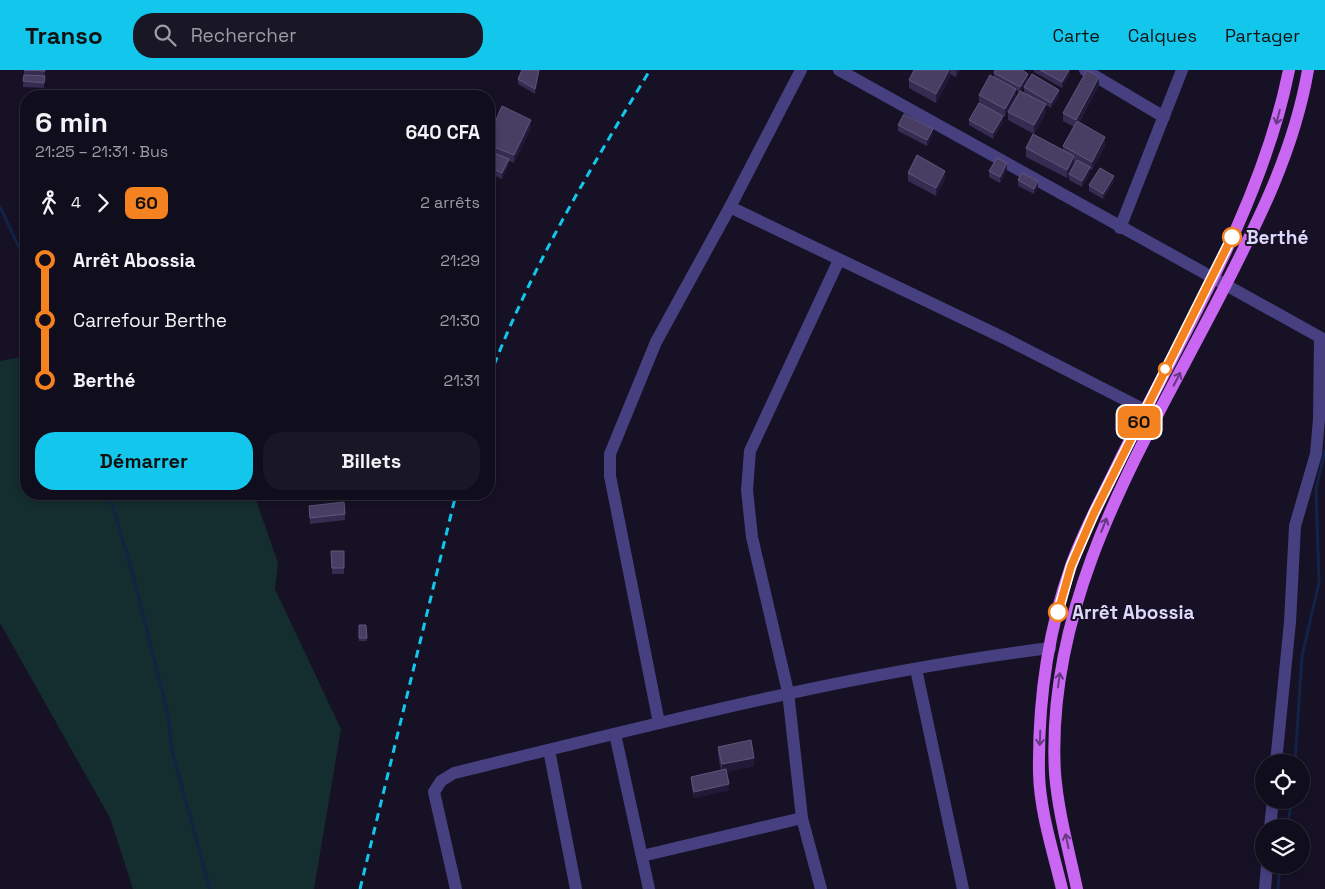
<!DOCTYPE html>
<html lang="fr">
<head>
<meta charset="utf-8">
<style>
	:root { --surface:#100d1c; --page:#191625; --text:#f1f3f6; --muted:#9c9ca3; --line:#302d3b; --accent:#13c7ec }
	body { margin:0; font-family:"Space Grotesk",sans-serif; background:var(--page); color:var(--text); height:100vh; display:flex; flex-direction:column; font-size:19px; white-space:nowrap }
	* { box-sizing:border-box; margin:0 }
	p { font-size:16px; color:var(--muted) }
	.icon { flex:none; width:28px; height:28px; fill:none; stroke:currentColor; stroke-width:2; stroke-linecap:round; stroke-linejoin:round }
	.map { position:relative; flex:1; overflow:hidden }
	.side { position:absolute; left:20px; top:20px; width:475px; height:410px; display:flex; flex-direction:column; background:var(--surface); border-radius:20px; box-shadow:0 2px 8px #0003,0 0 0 1px var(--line) }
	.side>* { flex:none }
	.badge { padding:0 10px; border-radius:8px; font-size:18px; line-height:32px }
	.controls { position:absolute; left:1255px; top:684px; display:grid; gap:10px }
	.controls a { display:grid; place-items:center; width:55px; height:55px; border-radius:50%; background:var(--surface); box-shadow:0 2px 8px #0003,0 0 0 1px var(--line); font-size:25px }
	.map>.badge { position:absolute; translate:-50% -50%; box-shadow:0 0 0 2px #fff }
	.legs { display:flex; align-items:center; gap:8px; height:55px; padding:0 15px; font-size:16px }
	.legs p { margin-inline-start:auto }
	.head { display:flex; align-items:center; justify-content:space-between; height:85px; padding:0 15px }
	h1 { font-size:28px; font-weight:600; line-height:38px }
	.primary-button { display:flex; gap:10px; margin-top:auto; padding:10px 15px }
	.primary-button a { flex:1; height:58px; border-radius:20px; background:var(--accent); color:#111; font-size:20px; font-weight:600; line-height:58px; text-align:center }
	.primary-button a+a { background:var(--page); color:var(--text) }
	ul { padding:0 15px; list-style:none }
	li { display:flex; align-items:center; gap:18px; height:60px; font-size:19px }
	li i { display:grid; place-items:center; width:8px; height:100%; margin:0 6px; background:currentColor }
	li i::after { content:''; width:12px; height:12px; margin:-6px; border:4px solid; border-radius:50%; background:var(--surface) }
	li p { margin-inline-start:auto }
	li:first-child i { background:linear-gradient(#0000 50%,currentColor 0) }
	li:last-child i { background:linear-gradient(currentColor 50%,#0000 0) }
	header { display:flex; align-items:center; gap:30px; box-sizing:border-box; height:70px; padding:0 25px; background:var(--accent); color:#111 }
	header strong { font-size:24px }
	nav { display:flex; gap:28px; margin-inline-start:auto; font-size:18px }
	.search { width:350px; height:45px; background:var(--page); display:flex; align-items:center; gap:12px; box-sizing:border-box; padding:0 18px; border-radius:20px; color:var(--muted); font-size:19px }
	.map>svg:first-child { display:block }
</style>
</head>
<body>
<header>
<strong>Transo</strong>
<div class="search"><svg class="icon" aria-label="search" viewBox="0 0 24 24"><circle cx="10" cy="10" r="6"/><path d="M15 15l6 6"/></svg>Rechercher</div>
<nav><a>Carte</a><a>Calques</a><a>Partager</a></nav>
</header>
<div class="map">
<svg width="1325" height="819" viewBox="0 0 1325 819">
	<rect width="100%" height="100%" fill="#161125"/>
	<polygon fill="#142d2e" points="26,286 26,424 254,424 278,493 275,519 341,659 314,819 133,819 110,748 0,553 0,291"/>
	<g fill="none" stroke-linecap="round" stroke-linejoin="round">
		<g stroke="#122347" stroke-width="3">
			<polyline points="0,137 26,192"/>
			<polyline points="109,424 135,512 168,644 172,681 210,819"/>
			<polyline points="1295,692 1302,586 1319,513 1316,419 1325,381"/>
			<polyline points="1287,758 1292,730"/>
			<polyline points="1278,819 1280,795"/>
		</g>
		<g stroke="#474080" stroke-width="12">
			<polyline points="839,0 1325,270"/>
			<polyline points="1085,0 1164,47"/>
			<polyline points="730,137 1004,268 1145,340"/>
			<polyline points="1120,158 1182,0"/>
			<polyline points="916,599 963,819"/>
			<polyline points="659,653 610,406 610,384 656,272 730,137 801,0"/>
			<polyline points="615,664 649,819"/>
			<polyline points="549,680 576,819"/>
			<polyline points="1276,692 1290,552 1295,456 1316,384 1319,349 1320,268"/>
			<polyline points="1270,758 1273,730"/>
			<polyline points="642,786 802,748"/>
			<path d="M456,819L434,722L441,711L454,703C651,655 848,603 1050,578"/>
			<polyline points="821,819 802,748 788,622 752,467 747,420 750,381 839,190"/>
			<polyline points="1265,819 1267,795"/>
		</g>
		<g stroke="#c967f3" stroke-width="12">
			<path d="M1062,819C1053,781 1040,742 1039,703C1038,634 1048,561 1071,496C1083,462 1101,429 1117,396C1179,269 1261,140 1289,0"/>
			<path d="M1077,819C1069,781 1058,742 1055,703C1045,527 1144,374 1221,224C1258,152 1294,81 1308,0"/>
		</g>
		<g stroke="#13c7ec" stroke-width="3" stroke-dasharray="8 6" stroke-linecap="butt">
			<path d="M489,308C531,197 589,101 650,0"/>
			<polyline points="360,819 456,424"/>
		</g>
	</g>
	<g fill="#362b51">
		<polygon points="24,0 45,0 44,18 23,17"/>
		<polygon points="539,0 535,24 518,14 518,9"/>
		<polygon points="914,0 960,0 956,7 950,4 950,7 936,33 909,18 909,10"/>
		<polygon points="1034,0 1070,0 1070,3 1062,18 1034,2"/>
		<polygon points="994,3 1028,9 1021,21 1031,27 1024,22 1024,17 1059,26 1051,38 1046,35 1046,43 1034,64 1008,50 1008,42 1019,22 1016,20 1005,47 997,43 1003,52 993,69 969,55 969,50 979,33 979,25 994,7"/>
		<polygon points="1099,15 1079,53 1105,76 1092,100 1090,99 1090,103 1082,117 1069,110 1069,105 1067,108 1026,87 1026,78 1063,80 1063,76 1074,57 1063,51 1063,43"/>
		<polygon points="898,55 933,64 927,76 898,61"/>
		<polygon points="531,58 514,93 509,91 509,94 502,109 489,103 489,66"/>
		<polygon points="1007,99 1000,113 989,107 989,101"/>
		<polygon points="908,103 945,109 936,126 908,111"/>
		<polygon points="1018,110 1038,117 1034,124 1018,116"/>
		<polygon points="1114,111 1103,129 1089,121 1089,115"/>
		<polygon points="309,436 345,444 345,450 310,454"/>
		<polygon points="331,481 344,481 344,504 332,504"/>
		<polygon points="359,555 366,555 367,571 359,571"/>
		<polygon points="718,677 754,696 726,702 729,720 694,728 691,713 691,707 721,700 718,685"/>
	</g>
	<g fill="#211938">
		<polygon points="539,0 539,2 535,24 535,19"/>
		<polygon points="949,0 950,0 950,7 936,33 936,24"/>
		<polygon points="957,0 960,0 956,7 956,2"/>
		<polygon points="1069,0 1070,0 1070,3 1062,18 1062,12"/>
		<polygon points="1028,4 1028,9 1020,23 1020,17"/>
		<polygon points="1099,7 1099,15 1076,58 1076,50"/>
		<polygon points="1016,19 1016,27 1005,47 1005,39"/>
		<polygon points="1059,20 1059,26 1051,38 1051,33"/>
		<polygon points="1046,34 1046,43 1034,64 1034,55"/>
		<polygon points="1003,46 1003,52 993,69 993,63"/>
		<polygon points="531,50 531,58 514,93 514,85"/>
		<polygon points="933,59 933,64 927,76 927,70"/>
		<polygon points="1105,67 1105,76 1092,100 1092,92"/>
		<polygon points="1074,86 1074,94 1067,108 1067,100"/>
		<polygon points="509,89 509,94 502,109 502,103"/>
		<polygon points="1007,93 1007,99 1000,113 1000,107"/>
		<polygon points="1090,97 1090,103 1082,117 1082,111"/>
		<polygon points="945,101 945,109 936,126 936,118"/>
		<polygon points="1114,106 1114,111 1103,129 1103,124"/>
		<polygon points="1038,111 1038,117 1034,124 1034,119"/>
		<polygon points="754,688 754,696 722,703 722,694"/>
		<polygon points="729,714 729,720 694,728 694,722"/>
	</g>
	<g fill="#483e63" stroke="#5f567b">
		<polygon points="24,0 45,0 45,1"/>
		<polygon points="522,0 539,0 535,19 518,9"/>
		<polygon points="914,0 949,0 936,24 909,10"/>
		<polygon points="995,0 1022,0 1028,4 1020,17 994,3"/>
		<polygon points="1040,0 1069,0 1062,12"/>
		<polygon points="1087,0 1099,7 1076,50 1063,43"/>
		<polygon points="1032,4 1059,20 1051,33 1024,17"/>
		<polygon points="24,5 45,6 44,13 23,11"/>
		<polygon points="990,5 1016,19 1005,39 979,25"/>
		<polygon points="1020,21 1046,34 1034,55 1008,42"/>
		<polygon points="979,33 1003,46 993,63 969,50"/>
		<polygon points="502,36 531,50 514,85 489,75 489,66"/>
		<polygon points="904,44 933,59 927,70 898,55"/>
		<polygon points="1077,51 1105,67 1092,92 1063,76"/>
		<polygon points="1033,64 1074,86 1067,100 1026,78"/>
		<polygon points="489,81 509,89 502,103 489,97"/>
		<polygon points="917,85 945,101 936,118 908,103"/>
		<polygon points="997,88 1007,93 1000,107 989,101"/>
		<polygon points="1077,90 1090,97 1082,111 1069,104"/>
		<polygon points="1100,98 1114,106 1103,124 1089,115"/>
		<polygon points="1022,103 1038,111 1034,119 1018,110"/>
		<polygon points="344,432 345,444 310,448 309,436"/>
		<polygon points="331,481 344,481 344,498 332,498"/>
		<polygon points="359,555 366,555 367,568 359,568"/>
		<polygon points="751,670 754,688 722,694 718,677"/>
		<polygon points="726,699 729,714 694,722 691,707"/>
	</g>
	<defs><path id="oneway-shaft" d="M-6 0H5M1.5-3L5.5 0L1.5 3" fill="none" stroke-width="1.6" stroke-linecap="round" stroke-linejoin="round" transform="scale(1.25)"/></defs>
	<g stroke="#673882">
		<use href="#oneway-shaft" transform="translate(1278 47) rotate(104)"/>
		<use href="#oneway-shaft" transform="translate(1177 309) rotate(-63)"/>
		<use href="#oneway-shaft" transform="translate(1104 455) rotate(-68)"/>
		<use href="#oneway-shaft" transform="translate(1059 610) rotate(-82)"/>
		<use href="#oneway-shaft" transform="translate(1040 668) rotate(92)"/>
		<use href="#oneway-shaft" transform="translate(1067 771) rotate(-102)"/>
	</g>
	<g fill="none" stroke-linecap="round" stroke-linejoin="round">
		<defs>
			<polyline id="line-1" points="1058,542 1071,496 1094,443 1232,167"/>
		</defs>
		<use href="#line-1" stroke="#fff" stroke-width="11"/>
		<use href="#line-1" stroke="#f58220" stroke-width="8"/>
	</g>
	<g fill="#fff" stroke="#f58220" stroke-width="2.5">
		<circle cx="1232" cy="167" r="9"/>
		<circle cx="1165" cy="299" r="6"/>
		<circle cx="1058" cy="542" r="9"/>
	</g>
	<g text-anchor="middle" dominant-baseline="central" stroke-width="4" stroke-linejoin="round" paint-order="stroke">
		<g font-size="19" font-weight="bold" fill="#ded8fc" stroke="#161125" text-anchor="start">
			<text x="1246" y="167">Berthé</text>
			<text x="1072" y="542">Arrêt Abossia</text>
		</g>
	</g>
</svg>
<div class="controls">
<a><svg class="icon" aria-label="locate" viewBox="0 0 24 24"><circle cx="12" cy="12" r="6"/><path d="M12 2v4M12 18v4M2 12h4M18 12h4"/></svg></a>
<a><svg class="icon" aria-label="layers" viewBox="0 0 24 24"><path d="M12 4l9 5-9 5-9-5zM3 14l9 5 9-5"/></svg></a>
</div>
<b class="badge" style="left:1139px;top:352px;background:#f58220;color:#111">60</b>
<section class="side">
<div class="head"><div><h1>6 min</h1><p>21:25 – 21:31 · Bus</p></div><b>640 CFA</b></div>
<div class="legs"><svg class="icon" aria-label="walk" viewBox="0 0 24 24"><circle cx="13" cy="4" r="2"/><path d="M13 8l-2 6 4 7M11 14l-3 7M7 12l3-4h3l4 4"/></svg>4<svg class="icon" aria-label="forward" viewBox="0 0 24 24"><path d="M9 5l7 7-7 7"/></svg><b class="badge" style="background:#f58220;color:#111">60</b><p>2 arrêts</p></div>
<ul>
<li><i style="color:#f58220"></i><b>Arrêt Abossia</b><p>21:29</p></li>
<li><i style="color:#f58220"></i><span>Carrefour Berthe</span><p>21:30</p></li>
<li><i style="color:#f58220"></i><b>Berthé</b><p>21:31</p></li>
</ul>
<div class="primary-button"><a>Démarrer</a><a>Billets</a></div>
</section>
</div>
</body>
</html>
